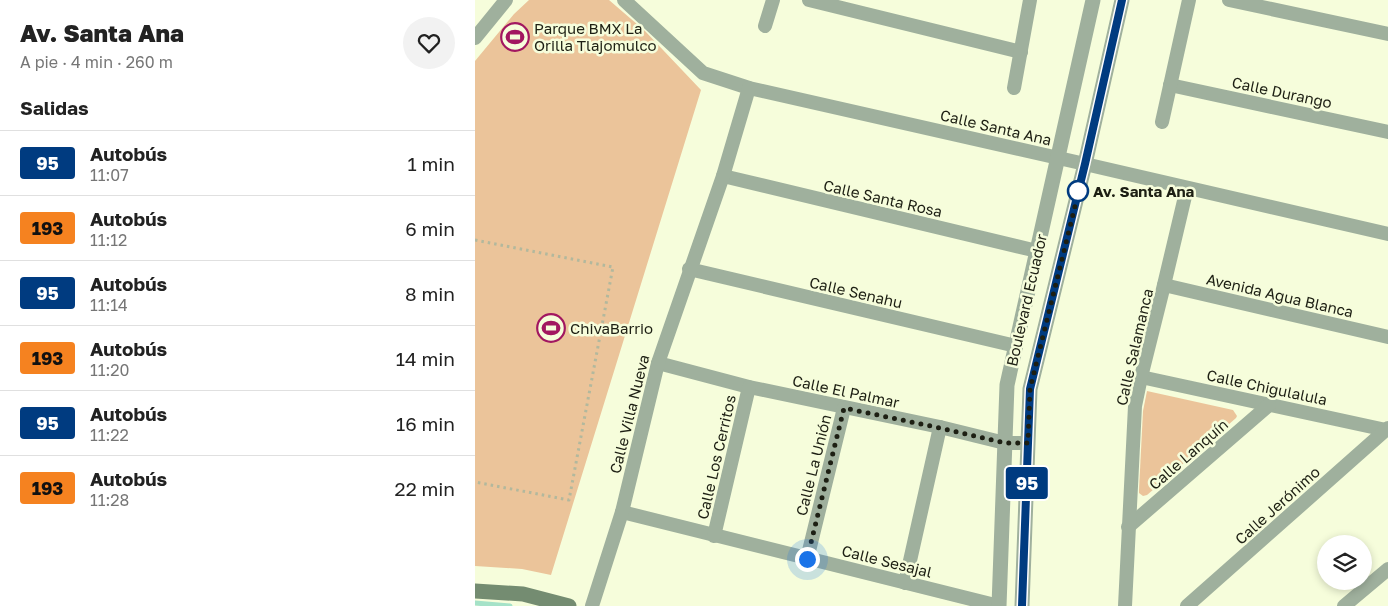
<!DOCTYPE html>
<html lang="es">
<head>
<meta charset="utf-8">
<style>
	:root { --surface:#fff; --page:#f2f2f2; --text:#222; --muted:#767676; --line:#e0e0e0 }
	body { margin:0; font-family:"Golos Text",sans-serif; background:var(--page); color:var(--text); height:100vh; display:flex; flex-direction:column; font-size:19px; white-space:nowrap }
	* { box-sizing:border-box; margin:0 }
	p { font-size:16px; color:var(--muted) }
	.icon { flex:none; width:28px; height:28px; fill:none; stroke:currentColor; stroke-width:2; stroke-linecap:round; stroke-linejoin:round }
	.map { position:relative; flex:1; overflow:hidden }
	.drawer { display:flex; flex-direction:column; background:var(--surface); width:475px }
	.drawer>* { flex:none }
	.badge { padding:0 10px; border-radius:4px; font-size:18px; line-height:32px }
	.buttons { position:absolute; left:842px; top:535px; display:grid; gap:10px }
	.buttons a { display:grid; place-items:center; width:55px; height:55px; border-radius:50%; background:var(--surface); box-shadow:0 2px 8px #0003; font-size:25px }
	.you { position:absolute; width:25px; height:25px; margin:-12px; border:4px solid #fff; border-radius:50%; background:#1a73e8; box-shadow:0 0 0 8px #1a73e833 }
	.map>.badge { position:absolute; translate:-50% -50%; box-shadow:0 0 0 2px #fff }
	h2 { padding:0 20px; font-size:19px; line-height:45px }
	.round { display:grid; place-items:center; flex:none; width:52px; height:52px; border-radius:26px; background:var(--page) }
	.headline { display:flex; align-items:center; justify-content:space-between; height:85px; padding:0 20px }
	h1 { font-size:24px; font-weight:800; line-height:38px }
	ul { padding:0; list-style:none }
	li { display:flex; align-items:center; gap:15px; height:65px; padding:0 20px; border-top:1px solid var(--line) }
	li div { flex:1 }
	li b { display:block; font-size:19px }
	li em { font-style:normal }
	li .badge { min-width:55px; font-weight:700; text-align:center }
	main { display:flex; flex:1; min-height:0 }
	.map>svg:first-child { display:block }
</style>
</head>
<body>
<main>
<section class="drawer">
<div class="headline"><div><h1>Av. Santa Ana</h1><p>A pie · 4 min · 260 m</p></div><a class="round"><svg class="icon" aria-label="heart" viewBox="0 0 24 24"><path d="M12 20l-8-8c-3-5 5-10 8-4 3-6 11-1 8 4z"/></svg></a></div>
<h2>Salidas</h2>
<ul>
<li><span class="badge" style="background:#003b80;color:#fff">95</span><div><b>Autobús</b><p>11:07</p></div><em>1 min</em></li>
<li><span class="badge" style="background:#f58220;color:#111">193</span><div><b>Autobús</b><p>11:12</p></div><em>6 min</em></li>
<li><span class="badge" style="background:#003b80;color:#fff">95</span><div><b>Autobús</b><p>11:14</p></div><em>8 min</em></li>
<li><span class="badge" style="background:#f58220;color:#111">193</span><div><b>Autobús</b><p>11:20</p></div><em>14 min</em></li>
<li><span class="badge" style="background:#003b80;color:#fff">95</span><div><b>Autobús</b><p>11:22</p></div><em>16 min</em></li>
<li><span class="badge" style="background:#f58220;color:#111">193</span><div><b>Autobús</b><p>11:28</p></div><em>22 min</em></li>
</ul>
</section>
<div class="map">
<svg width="913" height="606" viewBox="0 0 913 606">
	<rect width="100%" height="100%" fill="#f6fddb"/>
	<g fill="#ebc49a">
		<polygon points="54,0 134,0 170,31 226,90 76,575 47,569 0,566 0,61 39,14"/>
		<polygon points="672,391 758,410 762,416 761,418 672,495 668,496 664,493 664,490 668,411"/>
	</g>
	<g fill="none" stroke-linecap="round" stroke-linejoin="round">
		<polyline stroke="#a5e2c8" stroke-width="5" points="0,603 35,606"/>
		<polyline stroke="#b2b89d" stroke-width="3" stroke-dasharray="2.5 4" stroke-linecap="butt" points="0,240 138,267 94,500 0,482"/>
		<g stroke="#9fb09d" stroke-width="14">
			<polyline points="149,0 228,73 274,88 610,164 913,234"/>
			<polyline points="334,0 546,52"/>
			<polyline points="754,0 913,34"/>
			<polyline points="290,26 298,0"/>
			<polyline points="0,38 31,0"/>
			<polyline points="695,85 913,132"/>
			<polyline points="539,88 555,0"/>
			<polyline points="687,122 714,0"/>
			<polyline points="248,176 562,251"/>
			<polyline points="214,269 541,346"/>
			<polyline points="689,285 913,337"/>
			<polyline points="183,363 274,387 465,427 530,443 553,443"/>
			<polyline points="666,377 911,430"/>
			<polyline points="147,512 524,606"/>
			<polyline points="653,527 794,405"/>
			<polyline points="239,536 274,387"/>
			<polyline points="332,559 369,408"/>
			<polyline points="430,583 465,427"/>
			<polyline points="117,606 147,512 183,363 248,176 274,88"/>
			<polyline points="650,606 660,406 666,377 689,285 712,188"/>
			<polyline points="712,606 913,428"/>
			<polyline points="869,606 913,569"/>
		</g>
		<g stroke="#9fb09d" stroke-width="15">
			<polyline points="524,606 532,385 618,0"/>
			<polyline points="547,606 555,389 610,164 647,0"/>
		</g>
		<polyline stroke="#748c71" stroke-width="15" points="0,591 48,594 94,606"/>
	</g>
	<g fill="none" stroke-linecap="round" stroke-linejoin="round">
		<defs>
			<polyline id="line" points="547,606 555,389 610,164 647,0"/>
		</defs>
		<use href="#line" stroke="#fff" stroke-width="11"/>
		<use href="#line" stroke="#003b80" stroke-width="8"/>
		<polyline stroke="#1d1f13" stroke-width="5" stroke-dasharray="0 9" points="332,559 369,408 465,428 530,443 553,443 555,389 606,182 603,191"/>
	</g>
	<defs>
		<symbol id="stadium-ring" viewBox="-11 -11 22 22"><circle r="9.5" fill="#f6fddb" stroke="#a21760" stroke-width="1.5"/><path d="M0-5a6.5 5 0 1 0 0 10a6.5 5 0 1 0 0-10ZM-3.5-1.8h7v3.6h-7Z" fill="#a21760"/></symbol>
	</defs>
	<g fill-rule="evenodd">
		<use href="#stadium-ring" x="24" y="21" width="32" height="32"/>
		<use href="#stadium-ring" x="60" y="312" width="32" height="32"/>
	</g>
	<circle fill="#fff" stroke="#003b80" stroke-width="2.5" cx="603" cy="191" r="10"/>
	<g text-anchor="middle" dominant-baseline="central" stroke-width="5" stroke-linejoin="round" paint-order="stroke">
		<g font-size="15" fill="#1d1f13" stroke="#f6fddb" text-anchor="start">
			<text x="59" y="28">Parque BMX La<tspan x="59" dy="17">Orilla Tlajomulco</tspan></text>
			<text x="95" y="328">ChivaBarrio</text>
		</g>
		<g font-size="15" fill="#1d1f13" stroke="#f6fddb">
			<text transform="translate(807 92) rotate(12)">Calle Durango</text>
			<text transform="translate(521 127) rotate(13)">Calle Santa Ana</text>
			<text transform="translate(408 198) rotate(13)">Calle Santa Rosa</text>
			<text transform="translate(381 292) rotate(13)">Calle Senahu</text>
			<text transform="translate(805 295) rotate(13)">Avenida Agua Blanca</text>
			<text transform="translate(551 300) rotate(-77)">Boulevard Ecuador</text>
			<text transform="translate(659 347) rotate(-77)">Calle Salamanca</text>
			<text transform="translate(792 387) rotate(12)">Calle Chigulalula</text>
			<text transform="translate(371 391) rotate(12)">Calle El Palmar</text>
			<text transform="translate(154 414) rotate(-76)">Calle Villa Nueva</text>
			<text transform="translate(713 454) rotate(-41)">Calle Lanquín</text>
			<text transform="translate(241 457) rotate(-77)">Calle Los Cerritos</text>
			<text transform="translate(338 465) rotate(-76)">Calle La Unión</text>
			<text transform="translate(802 505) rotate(-42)">Calle Jerónimo</text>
			<text transform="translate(412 561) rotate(14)">Calle Sesajal</text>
		</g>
		<g font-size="15" font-weight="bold" fill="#1d1f13" stroke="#f6fddb" text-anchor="start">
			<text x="618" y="191">Av. Santa Ana</text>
		</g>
	</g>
</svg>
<div class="buttons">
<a><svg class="icon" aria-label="layers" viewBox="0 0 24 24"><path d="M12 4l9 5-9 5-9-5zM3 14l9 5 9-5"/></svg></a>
</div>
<div class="you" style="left:332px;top:559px"></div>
<b class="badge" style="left:552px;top:483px;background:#003b80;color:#fff">95</b>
</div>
</main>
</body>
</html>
